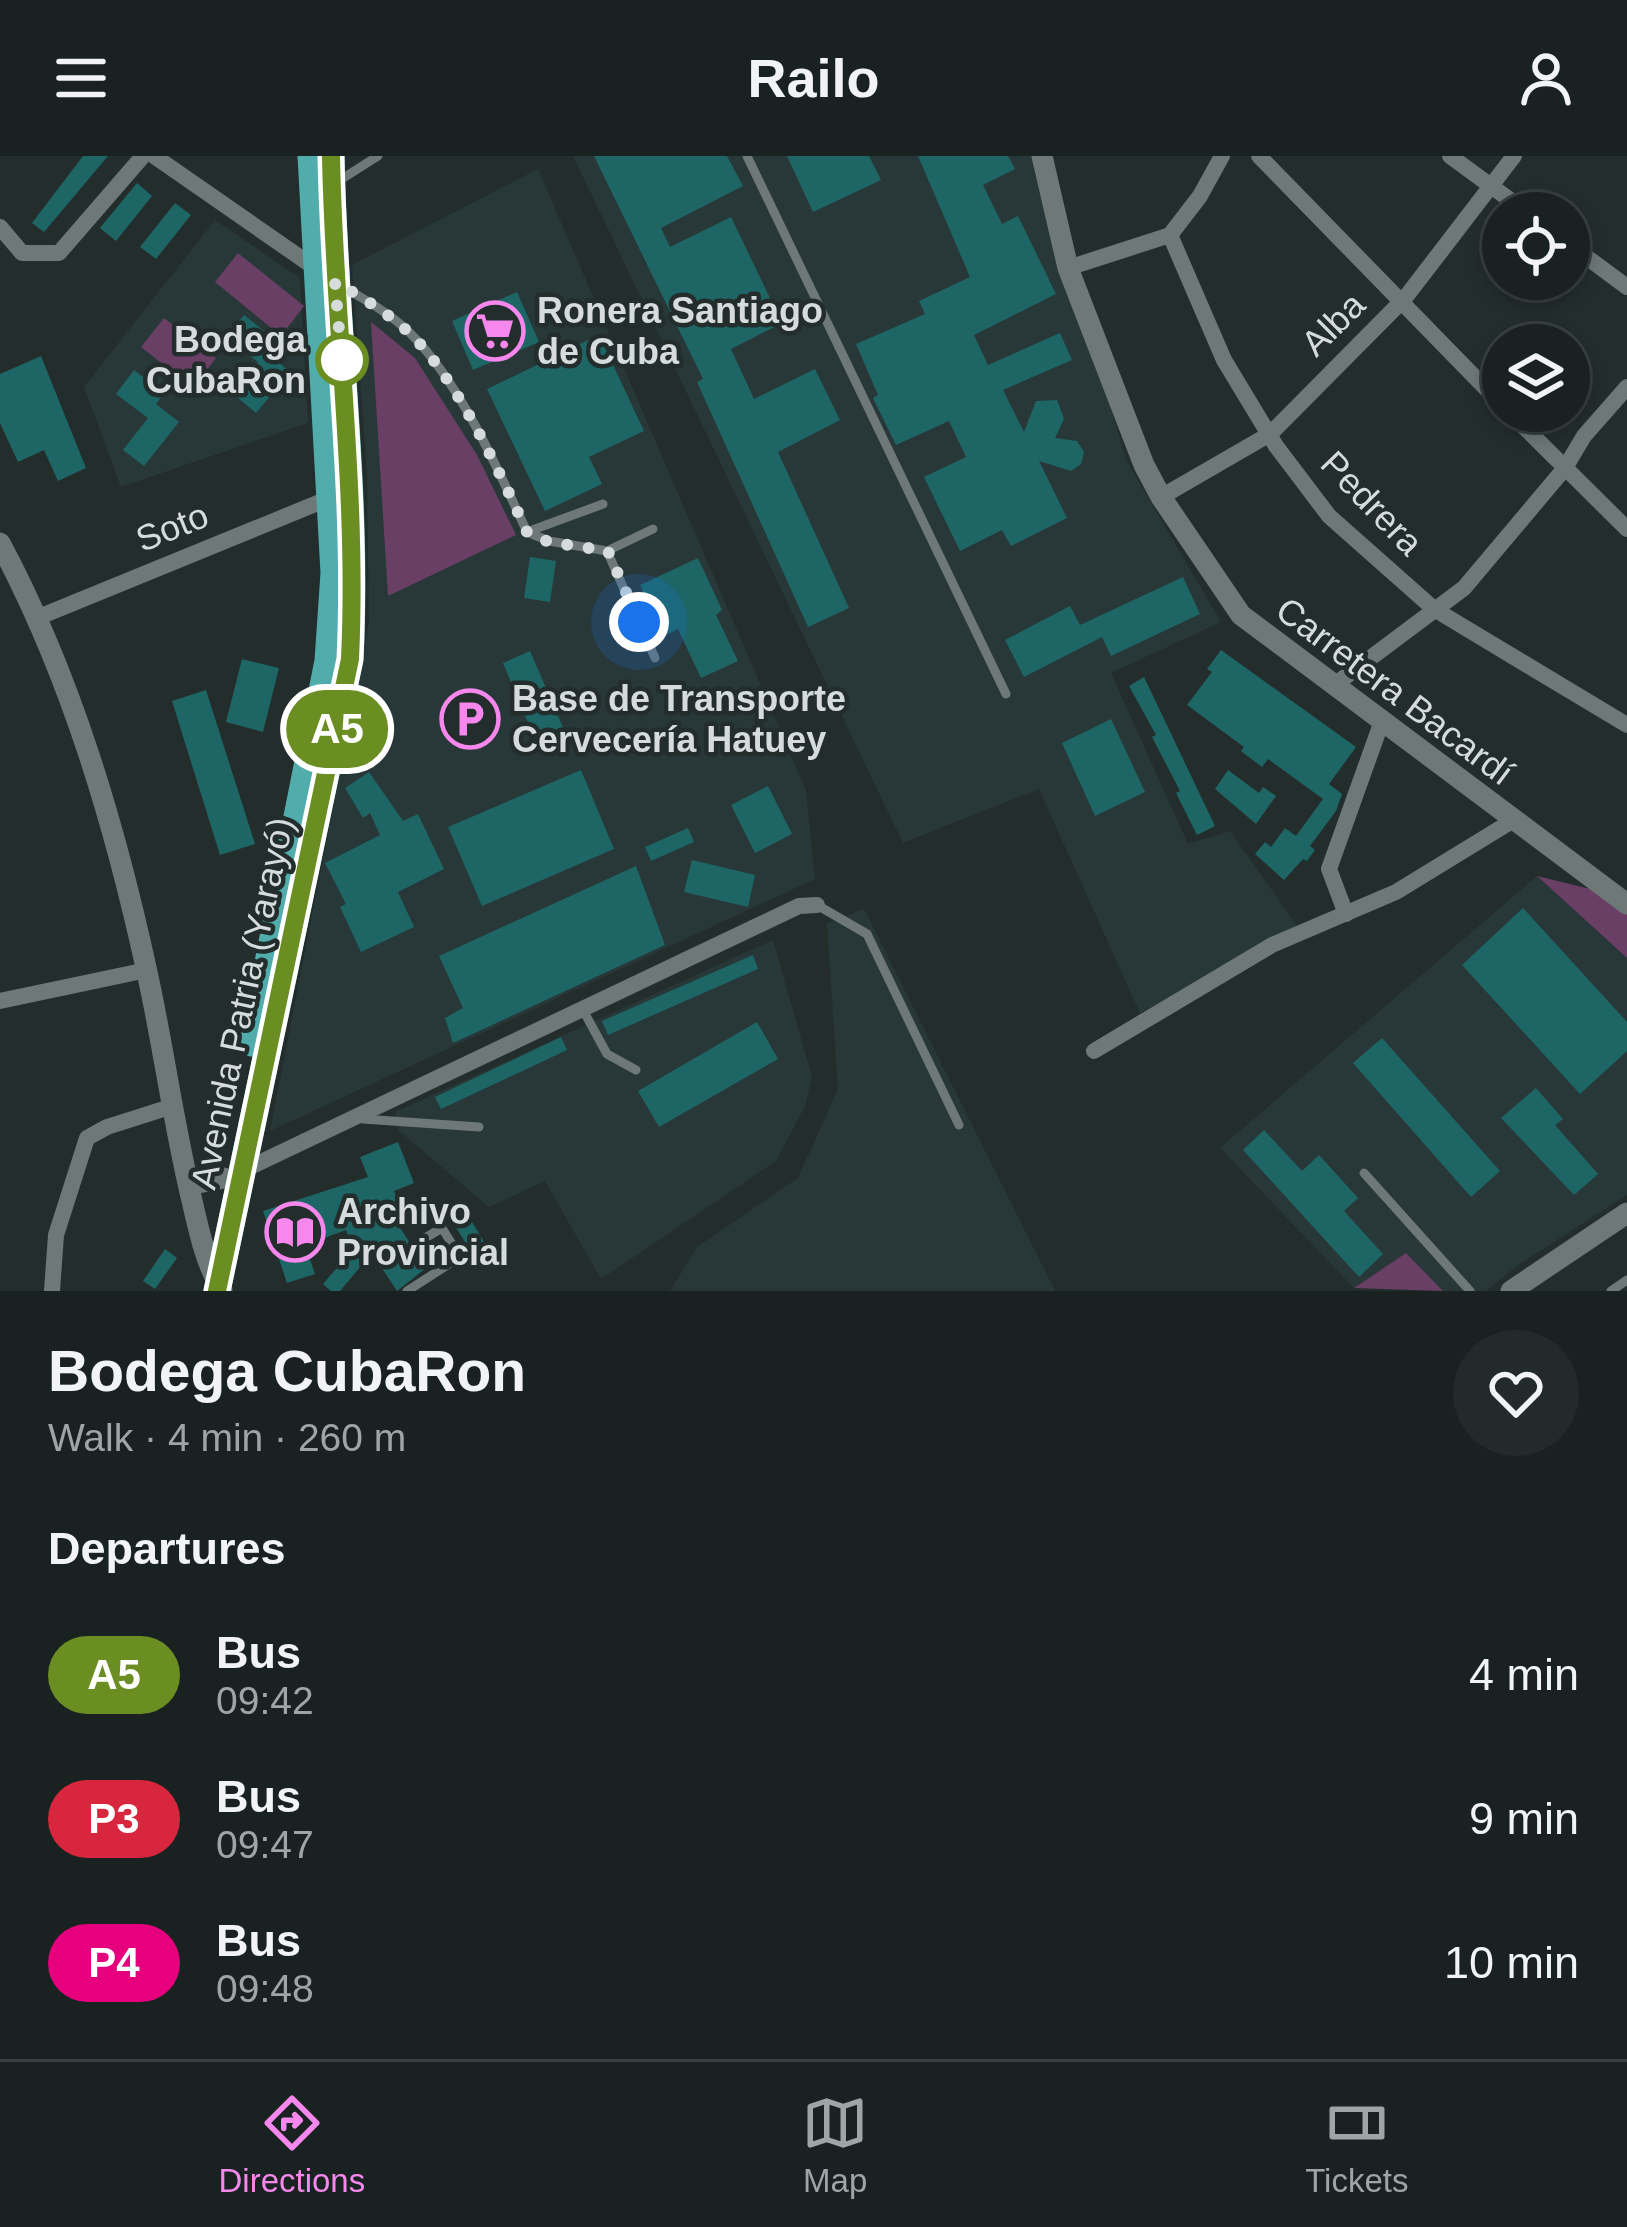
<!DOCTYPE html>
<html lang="en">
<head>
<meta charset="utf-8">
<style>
	:root { --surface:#1a2221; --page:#232a2a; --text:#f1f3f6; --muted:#9fa4a5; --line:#383f3f; --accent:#f688ed }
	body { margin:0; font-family:Arial,sans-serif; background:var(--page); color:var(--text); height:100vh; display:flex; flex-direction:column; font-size:45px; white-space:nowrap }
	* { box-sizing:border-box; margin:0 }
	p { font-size:39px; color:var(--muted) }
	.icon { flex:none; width:66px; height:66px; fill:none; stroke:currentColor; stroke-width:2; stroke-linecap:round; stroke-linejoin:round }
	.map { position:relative; height:1135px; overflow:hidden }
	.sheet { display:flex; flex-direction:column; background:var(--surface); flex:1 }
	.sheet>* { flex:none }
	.badge { padding:0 24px; border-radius:39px; font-size:42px; line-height:78px }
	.fabs { position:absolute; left:1482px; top:36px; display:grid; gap:24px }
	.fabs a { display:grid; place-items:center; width:108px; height:108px; border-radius:50%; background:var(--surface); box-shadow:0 6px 18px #0003,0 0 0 3px var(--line); font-size:60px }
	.you { position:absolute; width:60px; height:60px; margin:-30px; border:9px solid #fff; border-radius:50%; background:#1a73e8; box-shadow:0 0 0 18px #1a73e833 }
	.map>.badge { position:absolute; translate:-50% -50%; box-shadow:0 0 0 6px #fff }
	h2 { padding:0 48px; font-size:45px; line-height:108px }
	.round { display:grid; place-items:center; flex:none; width:126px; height:126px; border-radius:63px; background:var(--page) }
	.overview { display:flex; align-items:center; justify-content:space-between; height:204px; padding:0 48px }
	h1 { font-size:57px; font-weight:700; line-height:90px }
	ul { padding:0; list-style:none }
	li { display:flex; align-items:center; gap:36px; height:144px; padding:0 48px }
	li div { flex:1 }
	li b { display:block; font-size:45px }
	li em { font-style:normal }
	li .badge { min-width:132px; font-weight:700; text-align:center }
	header { display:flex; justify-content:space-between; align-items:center; height:156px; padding:0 48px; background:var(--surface); font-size:54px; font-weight:700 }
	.tab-bar { display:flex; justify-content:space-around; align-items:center; height:168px; border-top:3px solid var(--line); background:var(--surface); font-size:33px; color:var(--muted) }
	.tab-bar a { display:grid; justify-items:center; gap:6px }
	.tab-bar .current { color:var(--accent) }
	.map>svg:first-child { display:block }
</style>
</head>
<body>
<header><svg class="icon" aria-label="menu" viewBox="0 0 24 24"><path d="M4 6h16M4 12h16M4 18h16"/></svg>Railo<svg class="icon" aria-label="person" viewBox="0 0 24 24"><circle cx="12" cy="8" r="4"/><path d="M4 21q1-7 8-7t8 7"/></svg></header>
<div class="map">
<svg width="1627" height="1135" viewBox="0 0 1627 1135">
	<rect width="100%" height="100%" fill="#232d2c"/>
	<g fill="#283838">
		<polygon points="573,0 1039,0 1126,304 1221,466 1111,517 1188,688 1230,675 1300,774 1140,857 1039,633 903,687"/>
		<polygon points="538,13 806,634 815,723 270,975 369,467 367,321 352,109"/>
		<polygon points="215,64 300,122 308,267 121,331 84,231"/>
		<polygon points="1537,720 1627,802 1627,1039 1518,1109 1486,1135 1443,1135 1406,1097 1354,1132 1220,992"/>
		<polygon points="864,753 1055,1135 670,1135 697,1091 798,1022 838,933 827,767"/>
		<polygon points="773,784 812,921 805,950 776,1005 601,1123 545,1025 489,1051 398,974 395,956"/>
	</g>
	<g fill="#693f65">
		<polygon points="238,97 304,150 281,180 215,126"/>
		<polygon points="164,162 216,202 193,232 141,191"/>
		<polygon points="371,166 415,202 477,299 516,379 388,440"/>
		<polygon points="1537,720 1627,742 1627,802"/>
		<polygon points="1406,1097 1443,1135 1354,1132"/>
	</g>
	<g fill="#1d6665">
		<polygon points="83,0 108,0 44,76 32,67"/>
		<polygon points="594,0 727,0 743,30 661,72 670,91 731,61 782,167 731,193 754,243 815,213 840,264 778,296 849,452 808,471 697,226 703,223"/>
		<polygon points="787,0 869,0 881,24 813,56"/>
		<polygon points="918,0 1008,0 1015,13 983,29 1002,68 1018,60 1056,138 974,179 988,209 1060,177 1072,204 1003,234 1024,276 1036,245 1057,244 1064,263 1055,282 1077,285 1084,296 1081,308 1071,315 1039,305 1067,362 1011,390 1002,374 960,395 924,321 966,301 949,265 896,289 873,242 878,239 856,188 925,158 919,145 970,121"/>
		<polygon points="137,27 152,40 116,85 100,72"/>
		<polygon points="175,47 191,59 156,103 140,91"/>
		<polygon points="517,136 539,186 473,214 452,165"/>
		<polygon points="244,159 274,183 265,195 290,216 256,257 232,237 258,206 226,181"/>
		<polygon points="599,179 644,275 589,301 602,328 545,355 487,233"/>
		<polygon points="41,200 86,312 58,325 44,294 18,306 0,267 0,218"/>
		<polygon points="134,214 164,237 156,248 179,266 144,310 123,294 148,262 116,238"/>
		<polygon points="530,401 556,405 550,446 524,442"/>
		<polygon points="698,402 722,454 716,459 738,505 701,522 678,473 664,480 640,429"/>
		<polygon points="1183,421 1200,458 1111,500 1102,481 1024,521 1005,484 1070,450 1080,469"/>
		<polygon points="1221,494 1356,591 1329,628 1342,638 1336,655 1310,690 1315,694 1307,705 1303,703 1284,724 1255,698 1265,686 1271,691 1285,672 1296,680 1323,643 1268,603 1262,611 1241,595 1244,591 1187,549 1212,516 1207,513"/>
		<polygon points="530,495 568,583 540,595 503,507"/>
		<polygon points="242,503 279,512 263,576 226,566"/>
		<polygon points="1144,521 1215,670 1197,679 1176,637 1180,635 1152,581 1156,579 1129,530"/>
		<polygon points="206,534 255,688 220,699 172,545"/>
		<polygon points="1111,563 1145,636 1095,660 1062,587"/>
		<polygon points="581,614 614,693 482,750 448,671"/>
		<polygon points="1228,614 1259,637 1263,631 1276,640 1256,668 1215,633"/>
		<polygon points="369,616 403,665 418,658 444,713 398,736 414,771 361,796 340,751 346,748 325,707 380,679 370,657 363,662 345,632"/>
		<polygon points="768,630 792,678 755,697 731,649"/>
		<polygon points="688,672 694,686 651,705 645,691"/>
		<polygon points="692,704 755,719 748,751 684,736"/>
		<polygon points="636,710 665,789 453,887 445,862 463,852 439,800"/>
		<polygon points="1523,752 1627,866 1627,895 1580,938 1462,809"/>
		<polygon points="753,799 758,813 608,879 602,865"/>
		<polygon points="757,866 778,903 659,971 638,935"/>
		<polygon points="561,881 567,894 441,953 435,941"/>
		<polygon points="1382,882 1500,1015 1471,1041 1353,907"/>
		<polygon points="1536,932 1563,963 1555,969 1598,1018 1574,1039 1501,962"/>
		<polygon points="1264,974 1302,1015 1319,999 1358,1042 1344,1055 1383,1098 1359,1121 1243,994"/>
		<polygon points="398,986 414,1027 394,1035 405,1064 397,1067 426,1112 397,1135 372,1097 340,1135 331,1135 323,1128 353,1093 346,1074 305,1089 315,1118 287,1127 263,1055 368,1021 360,1001"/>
		<polygon points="463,1051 495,1104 481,1112 449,1060"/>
		<polygon points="165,1093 177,1102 155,1133 143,1125"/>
	</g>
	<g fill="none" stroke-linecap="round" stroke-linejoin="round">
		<g stroke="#6d7877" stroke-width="9">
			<polyline points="747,0 1006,538"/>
			<polyline points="337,26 378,0"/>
			<path d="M340,129C363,143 390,157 409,176C459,225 498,313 527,376L603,348"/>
			<polyline points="527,376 549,385 607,395 653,373"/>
			<polyline points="607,395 655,502"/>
			<polyline points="337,573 379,580"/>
			<polyline points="817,749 867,778 959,969"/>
			<polyline points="583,854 607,898 636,914"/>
			<polyline points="363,963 479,971"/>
			<polyline points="1364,1017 1470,1135"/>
			<polyline points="407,1135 460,1101 442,1072 425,1082"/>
			<polyline points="1611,1135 1627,1124"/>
		</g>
		<g stroke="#6d7877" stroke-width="16">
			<polyline points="154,0 321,116"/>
			<polyline points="1259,0 1503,250"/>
			<polyline points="1450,0 1528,57"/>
			<polyline points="0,71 22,97 59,97 143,0"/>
			<polyline points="1170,79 1224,204 1276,290 1329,360 1434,453 1627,569"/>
			<polyline points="1569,88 1627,131"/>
			<polyline points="1068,112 1170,79 1200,40 1222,0"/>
			<polyline points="1508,255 1627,373"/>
			<polyline points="1161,341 1270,278 1405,142 1514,0"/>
			<polyline points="39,461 330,342"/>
			<polyline points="1333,530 1464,432 1565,312 1584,280 1627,231"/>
			<polyline points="1346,758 1329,713 1382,565"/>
			<polyline points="0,845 147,814"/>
			<polyline points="1094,895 1272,789 1396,736 1512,665"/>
			<polyline points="244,1014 799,750 817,749"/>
			<polyline points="52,1135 56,1079 87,982 107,971 173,950"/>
		</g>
		<g stroke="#6d7877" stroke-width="21">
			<polyline points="1042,0 1068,112 1144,309 1161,341 1241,459 1627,748"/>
			<path d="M0,387C71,520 115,669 147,816C164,893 174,972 193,1049C200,1079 206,1108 222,1134"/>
			<polyline points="186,1018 198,1027 224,1022"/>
			<polyline points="1511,1135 1627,1057"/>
		</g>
		<g stroke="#50adac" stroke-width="27">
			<polyline points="252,887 328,505 334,417 311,0"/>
			<path d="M217,1135L350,503C359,335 334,169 331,0"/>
		</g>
	</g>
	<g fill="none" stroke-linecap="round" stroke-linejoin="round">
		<defs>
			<path id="line" d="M217,1135L350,503C358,335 334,169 331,0"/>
		</defs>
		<use href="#line" stroke="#fff" stroke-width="27"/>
		<use href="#line" stroke="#6b8e23" stroke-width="18"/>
		<path stroke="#d5dcdb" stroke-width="12" stroke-dasharray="0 21.6" d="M342,204V209L335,126C360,140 385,155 406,174C454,216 500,317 527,376L549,386L608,395L639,466"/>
	</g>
	<defs>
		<symbol id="supermarket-ring" viewBox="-11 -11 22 22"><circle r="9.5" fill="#232d2c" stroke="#f688ed" stroke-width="1.5"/><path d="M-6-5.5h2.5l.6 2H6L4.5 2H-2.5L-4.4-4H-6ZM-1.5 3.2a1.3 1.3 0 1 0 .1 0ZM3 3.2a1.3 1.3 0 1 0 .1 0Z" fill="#f688ed"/></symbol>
		<symbol id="parking-ring" viewBox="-11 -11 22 22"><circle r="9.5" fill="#232d2c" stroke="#f688ed" stroke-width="1.5"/><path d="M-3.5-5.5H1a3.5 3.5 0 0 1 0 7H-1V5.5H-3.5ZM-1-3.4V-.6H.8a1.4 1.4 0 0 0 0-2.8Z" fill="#f688ed"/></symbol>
		<symbol id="library-ring" viewBox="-11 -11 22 22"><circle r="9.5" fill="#232d2c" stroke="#f688ed" stroke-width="1.5"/><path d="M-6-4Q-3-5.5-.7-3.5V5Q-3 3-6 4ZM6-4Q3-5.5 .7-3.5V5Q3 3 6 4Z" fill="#f688ed"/></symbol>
	</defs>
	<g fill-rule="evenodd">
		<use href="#supermarket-ring" x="462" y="142" width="66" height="66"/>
		<use href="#parking-ring" x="437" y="530" width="66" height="66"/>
		<use href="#library-ring" x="262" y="1043" width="66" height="66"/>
	</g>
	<circle fill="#fff" stroke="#6b8e23" stroke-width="6" cx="342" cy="204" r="24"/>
	<g text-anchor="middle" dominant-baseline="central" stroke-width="9" stroke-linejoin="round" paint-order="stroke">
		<g font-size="36" font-weight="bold" fill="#d5dcdb" stroke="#232d2c" text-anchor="start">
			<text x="537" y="154">Ronera Santiago<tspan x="537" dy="41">de Cuba</tspan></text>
			<text x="512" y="542">Base de Transporte<tspan x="512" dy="41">Cervecería Hatuey</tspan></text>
			<text x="337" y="1055">Archivo<tspan x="337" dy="41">Provincial</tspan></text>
		</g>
		<g font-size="36" fill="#d5dcdb" stroke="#232d2c">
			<text transform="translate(1333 168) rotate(-45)">Alba</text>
			<text transform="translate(1372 347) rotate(46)">Pedrera</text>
			<text transform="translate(172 371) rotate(-22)">Soto</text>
			<text transform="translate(1395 535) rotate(37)">Carretera Bacardí</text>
			<text transform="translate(242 847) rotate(-78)">Avenida Patria (Yarayó)</text>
		</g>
		<g font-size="36" font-weight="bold" fill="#d5dcdb" stroke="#232d2c" text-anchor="end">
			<text x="306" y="183">Bodega<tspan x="306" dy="41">CubaRon</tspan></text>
		</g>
	</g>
</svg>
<div class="fabs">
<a><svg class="icon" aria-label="locate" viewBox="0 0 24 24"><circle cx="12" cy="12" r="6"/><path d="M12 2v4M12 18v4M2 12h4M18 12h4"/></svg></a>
<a><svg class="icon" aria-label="layers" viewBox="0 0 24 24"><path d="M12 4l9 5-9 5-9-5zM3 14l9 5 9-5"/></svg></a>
</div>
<div class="you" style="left:639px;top:466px"></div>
<b class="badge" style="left:337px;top:573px;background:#6b8e23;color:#fff">A5</b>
</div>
<section class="sheet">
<div class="overview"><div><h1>Bodega CubaRon</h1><p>Walk · 4 min · 260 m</p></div><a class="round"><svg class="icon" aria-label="heart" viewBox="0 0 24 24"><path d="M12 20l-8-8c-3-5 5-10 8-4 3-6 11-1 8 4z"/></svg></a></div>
<h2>Departures</h2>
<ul>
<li><span class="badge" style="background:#6b8e23;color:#fff">A5</span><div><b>Bus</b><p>09:42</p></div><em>4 min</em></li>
<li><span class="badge" style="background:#d7263d;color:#fff">P3</span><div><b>Bus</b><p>09:47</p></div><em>9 min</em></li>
<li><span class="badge" style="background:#e6007e;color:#fff">P4</span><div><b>Bus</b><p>09:48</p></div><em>10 min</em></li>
</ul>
</section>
<nav class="tab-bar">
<a class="current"><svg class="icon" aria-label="directions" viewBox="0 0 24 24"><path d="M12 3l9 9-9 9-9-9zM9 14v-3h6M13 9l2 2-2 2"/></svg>Directions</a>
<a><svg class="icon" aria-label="map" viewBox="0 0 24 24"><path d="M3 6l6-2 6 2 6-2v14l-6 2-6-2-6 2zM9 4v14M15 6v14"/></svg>Map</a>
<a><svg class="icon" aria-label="tickets" viewBox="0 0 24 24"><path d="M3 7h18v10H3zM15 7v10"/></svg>Tickets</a>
</nav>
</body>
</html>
